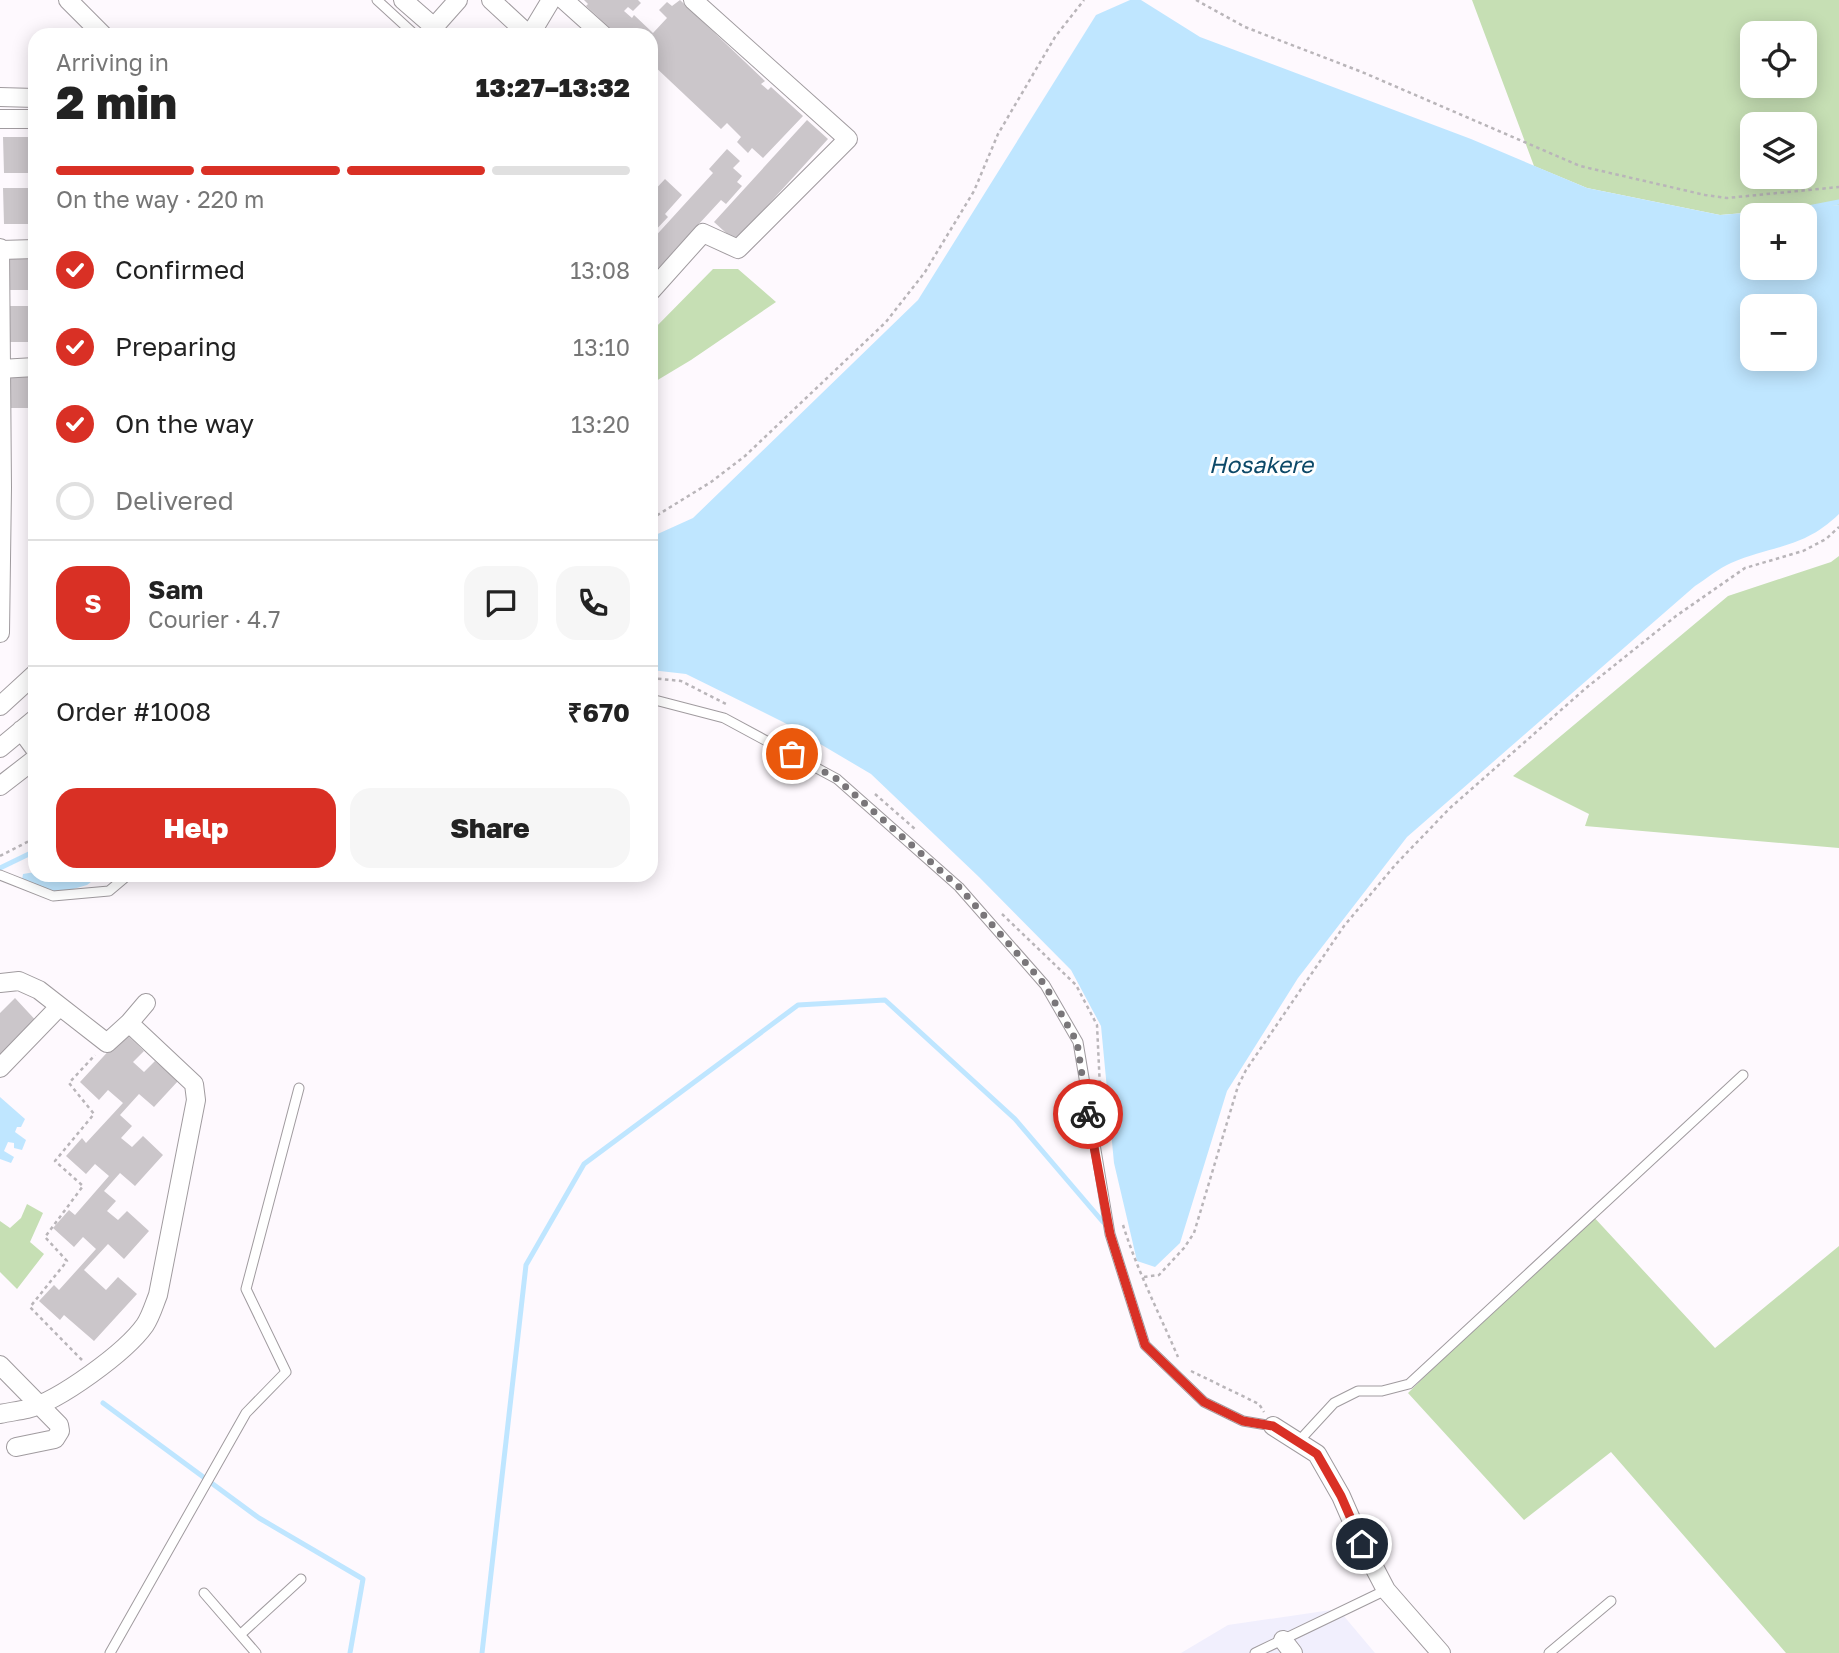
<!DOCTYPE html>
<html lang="en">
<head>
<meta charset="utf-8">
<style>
  :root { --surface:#fff; --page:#f6f6f6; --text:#222; --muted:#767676; --line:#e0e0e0; --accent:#d93025 }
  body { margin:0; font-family:"Golos Text",sans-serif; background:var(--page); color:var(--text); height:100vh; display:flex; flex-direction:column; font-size:26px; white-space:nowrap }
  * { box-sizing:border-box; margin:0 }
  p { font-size:23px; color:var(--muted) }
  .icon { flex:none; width:38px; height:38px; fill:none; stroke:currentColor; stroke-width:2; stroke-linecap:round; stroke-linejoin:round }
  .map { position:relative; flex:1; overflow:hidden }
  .details { position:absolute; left:28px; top:28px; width:630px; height:854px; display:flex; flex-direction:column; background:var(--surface); border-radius:21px; box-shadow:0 4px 18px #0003 }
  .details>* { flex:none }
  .buttons { position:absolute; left:1740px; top:21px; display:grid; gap:14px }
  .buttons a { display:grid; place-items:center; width:77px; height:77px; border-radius:14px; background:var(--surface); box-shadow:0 4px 18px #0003; font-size:35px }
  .pin { position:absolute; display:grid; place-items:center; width:60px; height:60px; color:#fff; margin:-30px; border:4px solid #fff; border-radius:50%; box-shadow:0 2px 7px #0007 }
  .courier { position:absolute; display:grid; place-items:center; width:70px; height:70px; margin:-35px; border:5px solid #d93025; border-radius:50%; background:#fff; color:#222; box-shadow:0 2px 9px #0007 }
  .summary em { font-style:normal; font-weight:800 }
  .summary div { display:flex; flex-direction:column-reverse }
  .summary { display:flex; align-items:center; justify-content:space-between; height:119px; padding:0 28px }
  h1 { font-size:46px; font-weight:800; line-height:52px }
  .bar { display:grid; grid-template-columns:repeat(4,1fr); gap:10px 7px; align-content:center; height:84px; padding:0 28px }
  .bar i { height:9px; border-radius:5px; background:var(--line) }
  .bar .on { background:var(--accent) }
  .bar p { grid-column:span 4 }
  .line { display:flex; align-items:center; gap:18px; padding:0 28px; border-top:2px solid var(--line) }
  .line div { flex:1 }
  .round { display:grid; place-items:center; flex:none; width:74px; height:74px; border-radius:21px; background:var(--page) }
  ol { padding:0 28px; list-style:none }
  li { display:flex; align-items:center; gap:21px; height:77px }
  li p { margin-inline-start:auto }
  li .icon { padding:7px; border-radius:50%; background:var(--accent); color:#fff; stroke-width:4 }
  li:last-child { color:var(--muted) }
  li i { width:38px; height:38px; border:4px solid var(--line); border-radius:50% }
  .primary-button { display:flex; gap:14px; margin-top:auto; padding:14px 28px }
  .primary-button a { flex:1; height:80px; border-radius:21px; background:var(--accent); color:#fff; font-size:28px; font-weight:800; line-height:80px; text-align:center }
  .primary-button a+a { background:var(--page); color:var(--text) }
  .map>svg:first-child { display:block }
  .education { fill:#f1effd }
  .green { fill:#c6dfb4; fill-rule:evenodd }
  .water { fill:#bfe6ff; fill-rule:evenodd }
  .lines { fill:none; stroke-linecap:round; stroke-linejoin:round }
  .stream { stroke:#bfe6ff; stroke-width:5 }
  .building { fill:#cbc6ca }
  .service-casing { stroke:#a09b9f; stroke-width:11 }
  .minor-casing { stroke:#a09b9f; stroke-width:20 }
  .path { stroke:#b9b5b9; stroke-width:2.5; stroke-dasharray:3.5 3.5; stroke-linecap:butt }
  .service { stroke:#fff; stroke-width:9 }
  .minor { stroke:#fff; stroke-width:18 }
  .done { stroke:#797679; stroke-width:7; stroke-dasharray:0 12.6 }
  .route { stroke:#d93025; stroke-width:9 }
  .labels { text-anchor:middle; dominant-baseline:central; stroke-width:6; stroke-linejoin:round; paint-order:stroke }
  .water-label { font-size:23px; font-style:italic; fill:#0d4968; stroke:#fff }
</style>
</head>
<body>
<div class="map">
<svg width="1839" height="1653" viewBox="0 0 1839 1653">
  <rect width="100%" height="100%" fill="#fef9fe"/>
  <!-- education -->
  <path class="education" d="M1338,1609L1375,1653H1181L1228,1625Z"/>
  <!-- green -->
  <path class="green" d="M1472,0H1839V205L1720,215L1587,188L1534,166ZM1752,33H1804V86H1752ZM1752,124H1804V177H1752Z
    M713,269H738L776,302L691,360L651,384V332Z
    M1839,556V848L1585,826L1589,814L1513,776L1728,596L1831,562Z
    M27,1204L43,1213L30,1242L44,1254L17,1289L0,1272V1221L10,1228L21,1218Z
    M1591,1214L1715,1348L1839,1246V1653H1786L1611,1452L1524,1520L1408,1393Z"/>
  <!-- water -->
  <path class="water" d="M1130,0H1141L1200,37L1471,139L1587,188L1720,215L1839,205V514C1803,549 1773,545 1731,563C1719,568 1706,579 1695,586L1407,837L1298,978L1227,1091L1180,1243L1155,1267L1137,1261L1114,1163L1101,1026L1071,970L979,877L871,774L783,722L686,674L651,670V537L693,518L918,300L1096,15ZM1752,215H1804V268H1752ZM1804,306V359H1752V306Z
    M35,872V875H100L87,885L56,894L22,880L23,874Z
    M0,1097L25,1119L21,1127H17L15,1132L26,1140L22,1150L14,1148V1143L8,1142L4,1151L14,1157L11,1163L0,1159Z"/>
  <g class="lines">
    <!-- stream -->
    <path class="stream" d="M1808,208L1839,202
      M0,868L35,851
      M103,1403L259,1518L363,1579L350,1653
      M482,1653L526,1265L584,1164L798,1005L885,1000L1015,1119L1103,1222"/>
  </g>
  <!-- building -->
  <path class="building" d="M584,0H638L641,3L633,11L628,7L624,11L632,18L634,15L653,33L667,18L659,10L667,2L672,6L680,0L765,81L761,84L768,90L771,87L803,116L763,158L752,148L748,153L737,142L741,137L727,123L721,129L651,63V35H621L613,28L611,29L586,6L588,4Z
    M807,120L828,139L735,241L714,222Z
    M3,137H35V173H4Z
    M727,149L740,161L733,168L742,176L737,182L742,186L726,204L721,200L651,276V241L713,173L709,169Z
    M665,179L682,195L665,214L668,217L651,235V194Z
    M3,188H35V224H4Z
    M5,254H35V290H5Z
    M5,306H35V342H5Z
    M8,372H35V408H9Z
    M15,998L40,1025L0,1063V1013Z
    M125,1033L144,1051L133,1062L144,1072L155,1061L178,1081L154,1107L139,1094L120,1115L132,1126L121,1138L132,1147L143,1136L163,1155L135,1186L120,1173L104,1191L116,1201L107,1211L118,1220L127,1211L149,1231L124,1259L108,1244L84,1270L106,1290L118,1277L137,1294L94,1341L64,1315L60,1320L39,1301L54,1285L59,1290L96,1249L83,1237L74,1247L53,1228L69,1210L75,1215L109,1176L95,1164L86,1174L66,1156L82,1138L86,1143L123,1103L108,1090L99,1100L80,1082Z"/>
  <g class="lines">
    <!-- service casing -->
    <g class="service-casing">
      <path id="service" d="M377,0L413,33L418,35
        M651,699L724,718L837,779L959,887L1045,985L1078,1042L1110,1234L1145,1345L1204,1402L1243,1421L1273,1426
        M0,875L53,896L109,891L128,875
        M1298,1442L1334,1403L1358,1391H1382L1409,1384L1743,1075
        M204,1593L256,1653
        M241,1634L301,1579
        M110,1653L246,1413L286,1372L246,1289L299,1088
        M1255,1653L1386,1590
        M1549,1653L1611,1601"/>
    </g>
    <!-- minor casing -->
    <g class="minor-casing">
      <path id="minor" d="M68,0L103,35
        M403,0L434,27L458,0
        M491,0L529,35
        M564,0L603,35
        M530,35L551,0
        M0,97L35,98
        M0,119H35
        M0,248L2,487L0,633
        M0,250L35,249
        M651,291L703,233L738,249L848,139L693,0
        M0,369L35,367
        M0,706L35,674
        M21,730L35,749
        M0,748L35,719
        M0,786L35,759
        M0,983L19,981L39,990L107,1043L129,1023L194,1084L196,1100L158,1295C154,1305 151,1316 145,1325C126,1352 59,1401 27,1409C18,1411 9,1412 0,1414
        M129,1023L146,1003
        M0,1068L59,1007
        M0,1365L59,1425L60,1431L55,1439L16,1447
        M1273,1426L1317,1454L1341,1496L1362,1544L1386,1590L1441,1653
        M1283,1640L1293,1653"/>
    </g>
    <!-- path -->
    <path class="path" d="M1196,0L1245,27L1362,72L1580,166L1705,195L1727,198L1839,187
      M651,519L711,482L745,456L886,322L925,272L974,191L998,134L1055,37L1084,0
      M651,678L681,681L726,704
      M875,794L915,829
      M0,856L35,838
      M1002,914L1076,985L1097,1025L1100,1088
      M1123,1225C1137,1270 1159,1313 1178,1357
      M1144,1277L1159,1275L1184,1248L1194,1233L1238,1086L1246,1070L1344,926L1396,864L1450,808L1586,688L1676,616L1745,568L1803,551L1826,539L1839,527
      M82,1360L30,1307L67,1261L45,1237L83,1186L55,1161L94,1114L69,1083L95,1055
      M1191,1371L1259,1404L1264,1412"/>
    <!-- service -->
    <use href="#service" class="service"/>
    <!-- minor -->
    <use href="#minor" class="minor"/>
  </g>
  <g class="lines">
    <!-- done -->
    <path class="done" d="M792,754L837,779L959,887L1045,985L1077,1042L1088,1114"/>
    <!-- route -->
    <path class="route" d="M1088,1114L1110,1234L1145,1345L1204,1402L1243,1421L1273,1426L1317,1454L1341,1496L1362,1544"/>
  </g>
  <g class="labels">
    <!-- water labels -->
    <g class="water-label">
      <text x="1261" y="464">Hosakere</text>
    </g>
  </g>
</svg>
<div class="buttons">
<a><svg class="icon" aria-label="locate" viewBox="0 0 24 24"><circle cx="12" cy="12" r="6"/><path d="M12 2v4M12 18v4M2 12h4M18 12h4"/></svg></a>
<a><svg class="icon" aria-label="layers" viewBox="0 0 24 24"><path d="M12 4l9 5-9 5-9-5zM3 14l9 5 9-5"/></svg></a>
<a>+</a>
<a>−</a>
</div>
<div class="pin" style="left:792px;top:754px;background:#ea580c"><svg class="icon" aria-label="bag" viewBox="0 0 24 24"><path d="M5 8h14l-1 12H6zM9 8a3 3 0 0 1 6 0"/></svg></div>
<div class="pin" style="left:1362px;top:1544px;background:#1f2937"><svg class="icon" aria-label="home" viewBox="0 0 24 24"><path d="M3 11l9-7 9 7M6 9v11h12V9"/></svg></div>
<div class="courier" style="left:1088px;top:1114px"><svg class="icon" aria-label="bike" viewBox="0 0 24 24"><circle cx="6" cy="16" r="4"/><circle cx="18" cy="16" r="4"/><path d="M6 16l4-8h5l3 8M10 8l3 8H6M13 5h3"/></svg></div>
<section class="details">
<div class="summary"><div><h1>2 min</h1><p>Arriving in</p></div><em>13:27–13:32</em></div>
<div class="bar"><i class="on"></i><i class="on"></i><i class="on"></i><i></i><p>On the way · 220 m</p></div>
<ol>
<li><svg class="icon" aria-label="check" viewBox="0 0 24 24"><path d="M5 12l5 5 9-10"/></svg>Confirmed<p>13:08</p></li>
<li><svg class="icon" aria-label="check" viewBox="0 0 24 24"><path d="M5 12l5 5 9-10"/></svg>Preparing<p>13:10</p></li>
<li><svg class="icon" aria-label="check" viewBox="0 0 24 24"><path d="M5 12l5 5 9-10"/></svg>On the way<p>13:20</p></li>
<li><i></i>Delivered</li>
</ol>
<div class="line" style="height:126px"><b class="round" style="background:var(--accent);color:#fff">S</b><div><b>Sam</b><p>Courier · 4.7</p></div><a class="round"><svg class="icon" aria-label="chat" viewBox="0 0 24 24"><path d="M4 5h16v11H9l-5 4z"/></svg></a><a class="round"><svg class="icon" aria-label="phone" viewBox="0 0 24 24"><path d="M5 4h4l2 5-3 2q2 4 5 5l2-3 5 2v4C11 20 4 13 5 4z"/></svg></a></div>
<div class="line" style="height:91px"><div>Order #1008</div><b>₹670</b></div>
<div class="primary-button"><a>Help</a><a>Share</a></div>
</section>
</div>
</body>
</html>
